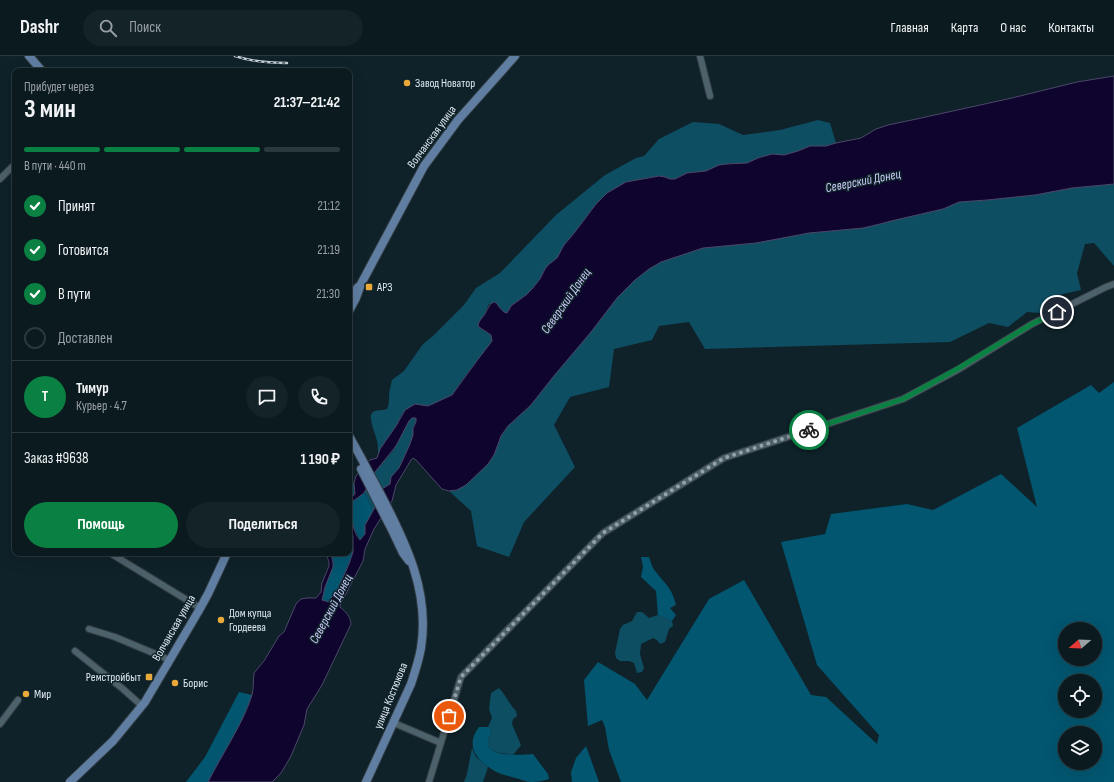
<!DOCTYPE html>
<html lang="ru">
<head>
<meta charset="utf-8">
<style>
  :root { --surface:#0b1a1f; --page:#142328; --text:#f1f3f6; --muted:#9aa1a4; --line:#2b383d; --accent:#0b8043 }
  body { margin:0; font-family:"Sofia Sans Condensed",sans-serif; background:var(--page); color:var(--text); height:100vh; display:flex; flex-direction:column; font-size:15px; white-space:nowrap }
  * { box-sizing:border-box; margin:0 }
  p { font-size:13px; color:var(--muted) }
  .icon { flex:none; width:22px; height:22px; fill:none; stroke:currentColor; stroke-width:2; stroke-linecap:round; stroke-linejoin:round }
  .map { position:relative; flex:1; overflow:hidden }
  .panel { position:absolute; left:12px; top:12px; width:340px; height:488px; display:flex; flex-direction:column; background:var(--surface); border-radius:8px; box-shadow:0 4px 16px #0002,0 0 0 1px var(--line) }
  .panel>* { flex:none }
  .needle { width:26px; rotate:251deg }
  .controls { position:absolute; left:1058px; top:566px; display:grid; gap:8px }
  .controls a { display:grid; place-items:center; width:44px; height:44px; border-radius:50%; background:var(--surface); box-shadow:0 4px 16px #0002,0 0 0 1px var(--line); font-size:20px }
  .pin { position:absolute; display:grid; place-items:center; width:34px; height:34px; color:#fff; margin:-17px; border:2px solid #fff; border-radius:50%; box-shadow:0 1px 4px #0007 }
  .courier { position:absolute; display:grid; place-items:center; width:40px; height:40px; margin:-20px; border:3px solid #0b8043; border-radius:50%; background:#fff; color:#222; box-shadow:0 1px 5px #0007 }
  .overview em { font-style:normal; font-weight:700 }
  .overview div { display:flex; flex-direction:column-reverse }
  .overview { display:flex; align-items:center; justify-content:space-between; height:68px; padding:0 12px }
  h1 { font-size:26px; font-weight:700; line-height:30px }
  .bar { display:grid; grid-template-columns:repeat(4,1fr); gap:6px 4px; align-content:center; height:48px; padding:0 12px }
  .bar i { height:5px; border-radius:3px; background:var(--line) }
  .bar .on { background:var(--accent) }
  .bar p { grid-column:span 4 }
  .line { display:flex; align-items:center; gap:10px; padding:0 12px; border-top:1px solid var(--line) }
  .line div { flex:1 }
  .round { display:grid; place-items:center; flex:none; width:42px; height:42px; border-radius:21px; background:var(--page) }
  ol { padding:0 12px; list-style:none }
  li { display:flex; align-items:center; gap:12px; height:44px }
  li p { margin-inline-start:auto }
  li .icon { padding:4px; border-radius:50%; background:var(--accent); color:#fff; stroke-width:4 }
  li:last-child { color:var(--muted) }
  li i { width:22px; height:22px; border:2px solid var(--line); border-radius:50% }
  .action { display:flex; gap:8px; margin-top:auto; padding:8px 12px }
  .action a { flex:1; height:46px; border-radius:24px; background:var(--accent); color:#fff; font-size:16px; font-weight:700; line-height:46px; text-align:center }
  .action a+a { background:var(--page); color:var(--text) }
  header { display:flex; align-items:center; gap:24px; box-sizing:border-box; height:56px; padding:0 20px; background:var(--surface); border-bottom:1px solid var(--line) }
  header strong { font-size:19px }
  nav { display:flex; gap:22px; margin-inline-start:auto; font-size:14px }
  .search { width:280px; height:36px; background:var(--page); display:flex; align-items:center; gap:10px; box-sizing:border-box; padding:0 14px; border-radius:22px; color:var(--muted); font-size:15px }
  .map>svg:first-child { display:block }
  .green { fill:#0e4e63 }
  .forest { fill:#035670; fill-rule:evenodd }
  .water { fill:#0e042e; stroke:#4c4868 }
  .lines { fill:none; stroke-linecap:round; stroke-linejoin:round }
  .minor-casing { stroke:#313c42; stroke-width:8 }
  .major-casing { stroke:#313c42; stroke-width:10 }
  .minor { stroke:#4d616a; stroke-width:6 }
  .major { stroke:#607ea2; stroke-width:8 }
  .rail-casing { stroke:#c5d1d7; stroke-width:2.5 }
  .rail { stroke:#0f2229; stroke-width:1; stroke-dasharray:3; stroke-linecap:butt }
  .done { stroke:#95a3a9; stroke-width:4; stroke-dasharray:0 7.2 }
  .route { stroke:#0b8043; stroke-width:5 }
  .poi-dot { fill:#eaaa39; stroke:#0f2229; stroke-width:1.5 }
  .labels { text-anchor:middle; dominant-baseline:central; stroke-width:3; stroke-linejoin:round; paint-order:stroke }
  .poi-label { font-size:12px; fill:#dde8ee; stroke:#0f2229; text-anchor:start }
  .street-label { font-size:12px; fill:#dde8ee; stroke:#0f2229 }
  .water-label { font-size:13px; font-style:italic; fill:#cbc9f9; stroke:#0f2229 }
</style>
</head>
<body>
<header>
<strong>Dashr</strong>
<div class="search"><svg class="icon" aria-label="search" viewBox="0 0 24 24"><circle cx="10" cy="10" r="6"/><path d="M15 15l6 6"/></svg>Поиск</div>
<nav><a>Главная</a><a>Карта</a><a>О нас</a><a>Контакты</a></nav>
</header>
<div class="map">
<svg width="1114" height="726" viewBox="0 0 1114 726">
  <rect width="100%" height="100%" fill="#0f2229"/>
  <!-- green -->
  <path class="green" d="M818,64L830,67L836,87L826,90H810L798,95L784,99L772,98L758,102L747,107H730L706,115L687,117L675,123H670L665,121L659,120L636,124L626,126L621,129L607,137L596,148L575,176L562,192L560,199L557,202L548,209L545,213L540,223L532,233L526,239L511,250L507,257H504L496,247L489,248L483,261L478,267V271L491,279L492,285L462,324L452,339L428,350L402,358L396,370L378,398C378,394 378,389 377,385C376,379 368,362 372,357C375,353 383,355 387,353C389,349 389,345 389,340C389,335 391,329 392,324L404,315L423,288L433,280L464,249L476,232L500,217L556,159L605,119L636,102L644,100L659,83L693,66L719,68L743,79L780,74Z
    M1114,128V210L1094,187L1085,188L1077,217L1081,234L1050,241L1040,257L1027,256L1008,271L989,267L950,286L705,293L689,266L659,270L652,284L614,293L609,331L570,341L554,369L575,411L524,466L509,501L477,490L471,455L449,435L457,434L466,429L488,408L494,399L501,380L508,370L531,349L553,321L591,276L617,242L635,224L649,213L661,206L703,192L756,187L809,177L863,172L891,165L943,153L959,146L987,144L1035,139L1072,132Z
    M415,361L416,364L413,372V379L410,388L399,412L390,424V428L382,433L373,455L368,443L364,437L375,416L393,395L409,365L412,362Z
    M349,418L350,423L354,427L355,436L353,440L349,441Z
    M637,556H642L649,562L658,559L672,565L673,570L669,573L665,586L660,588L657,584L653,582L641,588L640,598L644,612L642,616L637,617L634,607L629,605H620L616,602L615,597L620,573L623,569L632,565Z
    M499,632C506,639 509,648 516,655L517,660L513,663L512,668L521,689L513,699C505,697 487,698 488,687C488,683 491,678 492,674L488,671L492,662L489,653L491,637Z
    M472,692L476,701L488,711L483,726H464L467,718Z"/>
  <!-- forest -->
  <path class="forest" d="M1114,326V726H621L609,694L605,671L602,664L588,670L584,624L598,606L635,628L647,644L709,543L744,524L811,639L826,641L877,688L879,679L817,609L781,486L825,478L831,458L907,448L933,454L1001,418L1037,451L1017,372L1091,329L1099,337ZM1065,573H1095V603H1065ZM1065,625H1095V655H1065ZM1065,677H1095V707H1065Z
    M364,437L368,443L373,455L365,469V478L360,484L353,471L351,461L349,456V447L356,443Z
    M349,469C352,479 355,489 352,500L336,537L331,542L329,546L322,544L325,531L333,507L331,497H349Z
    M641,501H649C651,506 652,512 656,516C666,529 672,532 676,549L670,552L676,559L672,565L658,559L656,535L641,521L643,511Z
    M239,636L252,639L242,664L208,726H186L205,701Z
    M479,671H488L492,674C491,678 487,684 488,689C490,701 524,699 533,698L548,718L549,723C543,725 538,726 531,726C527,726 523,724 519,723C513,721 507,720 501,718C482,710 462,692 479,671Z
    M586,690L599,726H572L571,716L576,702Z"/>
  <!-- water -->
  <path class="water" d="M1114,20V128L1072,132L1035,139L987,144L959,146L943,153L891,165L880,168L863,172L809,177L756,187L703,192L661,206L649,213L635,224L617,242L591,276L553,321L531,349L508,370L501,380L494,399L488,408L466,429L457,434L449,435L442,433L416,404L413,402L411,404L396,429L392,445L374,473L365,493L363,505L340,549V551C346,556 350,560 351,568L322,629L307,653L304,669L291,700L281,717L272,726H208C222,698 243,668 252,639C254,632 253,625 254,617L264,605L279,580L284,576L296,548L301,543L307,542H316L321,536L322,527L329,510V506L326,497H331L333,507V511L325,531L322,544L329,546L331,542L336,537L349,508L353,496V480L349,469V456C354,466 352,475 360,484L365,478V469L374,453L382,433L390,428L391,421L399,412L410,388L413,379V372L416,366V362H412L409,365L396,390L375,416L364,437L356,443L349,447V441L353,440L355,438L354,427L356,420L370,404L377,402L380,393L396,370L405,354L415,348L428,350L452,339L476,306L492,285L491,279L479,271L478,269C479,265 482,262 485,258C497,233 496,255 507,257L511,250L526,239L532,233L540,223L545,213L548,209L557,202L564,189L575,176L596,148L607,137L626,126L659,120L665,121L670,123H675L687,117L706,115L719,109L726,108L747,107L758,102L772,98L784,99L798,95L810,90H826L836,87L861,82L876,73L888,69L912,64L1012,42L1077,26Z"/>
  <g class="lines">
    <!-- minor casing -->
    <g class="minor-casing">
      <path id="minor" d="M700,0L710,40
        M0,123L15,108
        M110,497L200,552
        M89,573L115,581L170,604
        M75,595L123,633L142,650
        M394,667L441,687
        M0,668L18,644
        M429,726L461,621L603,477L724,402L903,343L959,313L1032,268L1106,231L1114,228"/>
    </g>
    <!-- major casing -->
    <g class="major-casing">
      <path id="major" d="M29,0L42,15
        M349,242L358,231
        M349,255L356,242L361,228L424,110L458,64L515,0
        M349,380C360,399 370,419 381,439C406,487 430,536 421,592C419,604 415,616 411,628L366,726
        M361,413L393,476L403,497L409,505
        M70,726L113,685L145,646L198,556L208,538L227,497"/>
    </g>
    <!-- minor -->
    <use href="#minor" class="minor"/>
    <!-- major -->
    <use href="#major" class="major"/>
    <!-- rail casing -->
    <g class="rail-casing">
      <path id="rail" d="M235,0C253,6 268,7 287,7"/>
    </g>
    <!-- rail -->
    <use href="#rail" class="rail"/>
  </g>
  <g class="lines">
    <!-- done -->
    <path class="done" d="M449,660L461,621L603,477L724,402L809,374"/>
    <!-- route -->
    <path class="route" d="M809,374L903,343L959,312L1032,268L1057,256"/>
  </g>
  <!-- markers -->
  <g class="poi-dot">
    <circle cx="407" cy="27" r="4"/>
    <rect x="365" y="227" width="8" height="8" rx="2"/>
    <circle cx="221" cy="564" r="4"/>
    <rect x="145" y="617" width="8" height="8" rx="2"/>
    <circle cx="175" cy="627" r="4"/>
    <circle cx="26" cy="638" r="4"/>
  </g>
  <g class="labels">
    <!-- poi labels -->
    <g class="poi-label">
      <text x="415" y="27">Завод Новатор</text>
      <text x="377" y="231">АРЗ</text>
      <text x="229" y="557">Дом купца<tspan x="229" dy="14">Гордеева</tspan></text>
      <text x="141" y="621" text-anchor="end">Ремстройбыт</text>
      <text x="183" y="627">Борис</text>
      <text x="34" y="638">Мир</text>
    </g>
    <!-- street labels -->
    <g class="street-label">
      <text transform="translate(432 81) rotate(-54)">Волчанская улица</text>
      <text transform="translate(174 572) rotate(-60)">Волчанская улица</text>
      <text transform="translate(391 640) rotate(-68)">улица Костюкова</text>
    </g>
    <!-- water labels -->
    <g class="water-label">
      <text transform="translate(863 125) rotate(-11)">Северский Донец</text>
      <text transform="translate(566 245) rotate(-55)">Северский Донец</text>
      <text transform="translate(331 553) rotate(-62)">Северский Донец</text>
    </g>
  </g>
</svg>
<div class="controls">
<a><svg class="needle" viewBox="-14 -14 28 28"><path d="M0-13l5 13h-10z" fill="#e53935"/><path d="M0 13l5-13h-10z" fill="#9aa1a4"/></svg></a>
<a><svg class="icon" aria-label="locate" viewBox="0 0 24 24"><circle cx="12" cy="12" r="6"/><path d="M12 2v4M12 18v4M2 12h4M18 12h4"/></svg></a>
<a><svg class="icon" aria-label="layers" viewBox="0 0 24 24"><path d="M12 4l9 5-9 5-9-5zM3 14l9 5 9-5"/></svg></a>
</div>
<div class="pin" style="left:449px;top:660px;background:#ea580c"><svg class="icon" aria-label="bag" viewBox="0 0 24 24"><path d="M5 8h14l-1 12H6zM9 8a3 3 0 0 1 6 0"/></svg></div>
<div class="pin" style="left:1057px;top:256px;background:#1f2937"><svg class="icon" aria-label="home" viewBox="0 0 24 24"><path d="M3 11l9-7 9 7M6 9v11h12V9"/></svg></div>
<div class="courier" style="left:809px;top:374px"><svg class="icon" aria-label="bike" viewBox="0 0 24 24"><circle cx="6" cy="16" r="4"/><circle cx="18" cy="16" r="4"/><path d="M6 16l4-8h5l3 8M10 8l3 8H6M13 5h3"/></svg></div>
<section class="panel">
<div class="overview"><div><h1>3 мин</h1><p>Прибудет через</p></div><em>21:37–21:42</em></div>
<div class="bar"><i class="on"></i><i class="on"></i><i class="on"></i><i></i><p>В пути · 440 m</p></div>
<ol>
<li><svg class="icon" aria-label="check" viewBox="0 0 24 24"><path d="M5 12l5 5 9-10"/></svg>Принят<p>21:12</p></li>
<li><svg class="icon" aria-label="check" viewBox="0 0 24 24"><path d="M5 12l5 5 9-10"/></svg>Готовится<p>21:19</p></li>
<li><svg class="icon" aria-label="check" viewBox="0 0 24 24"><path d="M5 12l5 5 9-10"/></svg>В пути<p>21:30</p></li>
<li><i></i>Доставлен</li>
</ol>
<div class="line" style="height:72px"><b class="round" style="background:var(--accent);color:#fff">Т</b><div><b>Тимур</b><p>Курьер · 4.7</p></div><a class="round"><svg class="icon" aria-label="chat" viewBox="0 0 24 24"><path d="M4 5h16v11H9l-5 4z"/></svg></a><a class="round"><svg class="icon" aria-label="phone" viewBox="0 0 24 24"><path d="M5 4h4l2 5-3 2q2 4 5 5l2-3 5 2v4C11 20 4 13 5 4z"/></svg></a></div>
<div class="line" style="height:52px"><div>Заказ #9638</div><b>1 190 ₽</b></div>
<div class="action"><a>Помощь</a><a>Поделиться</a></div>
</section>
</div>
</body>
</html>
